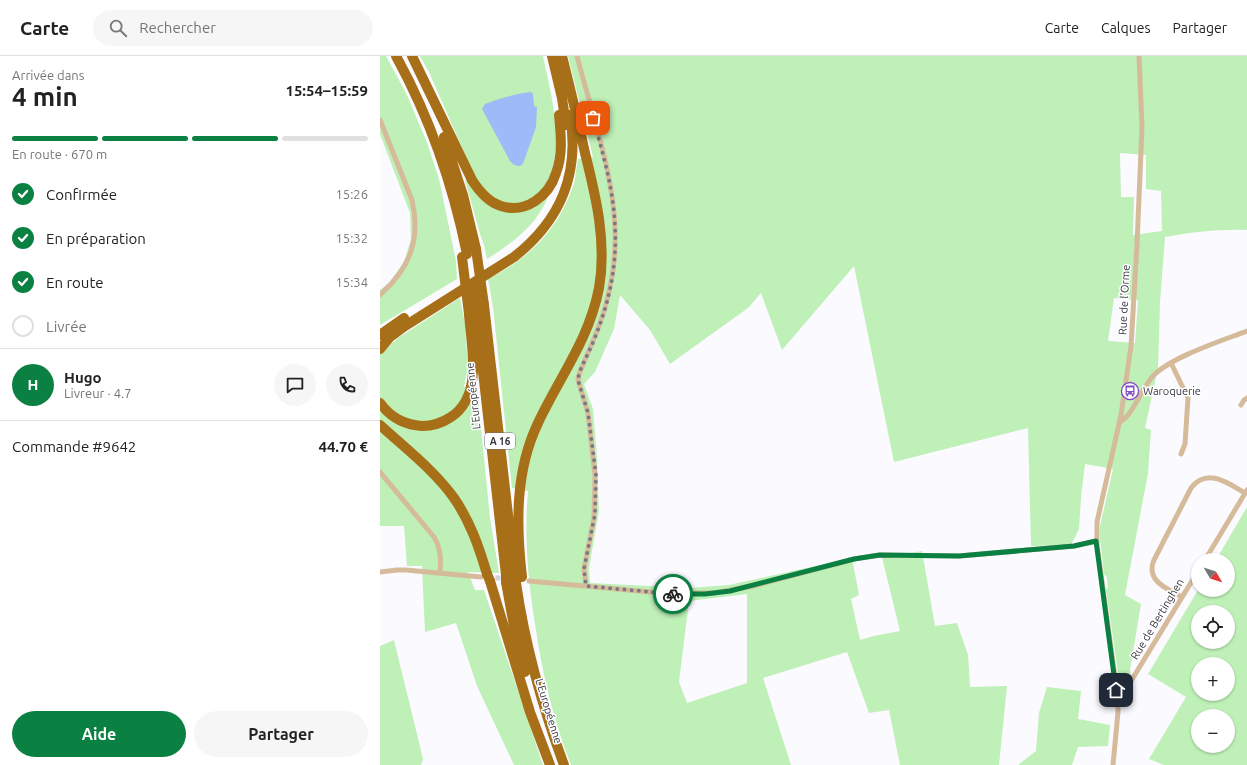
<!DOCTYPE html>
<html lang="fr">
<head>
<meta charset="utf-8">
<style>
  :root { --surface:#fff; --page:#f6f6f6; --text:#222; --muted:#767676; --line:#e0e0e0; --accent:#0b8043 }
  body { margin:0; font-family:Ubuntu,sans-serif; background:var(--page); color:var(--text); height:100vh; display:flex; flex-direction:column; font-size:15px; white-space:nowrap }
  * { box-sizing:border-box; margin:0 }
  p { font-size:13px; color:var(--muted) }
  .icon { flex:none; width:22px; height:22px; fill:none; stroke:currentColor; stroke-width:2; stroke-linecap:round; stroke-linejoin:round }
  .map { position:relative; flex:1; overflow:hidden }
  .sheet { display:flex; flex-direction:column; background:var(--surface); width:380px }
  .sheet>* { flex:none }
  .needle { width:26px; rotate:129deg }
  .buttons { position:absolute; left:811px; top:497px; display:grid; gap:8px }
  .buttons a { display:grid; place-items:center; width:44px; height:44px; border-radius:50%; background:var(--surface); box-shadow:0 1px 3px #0004; font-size:20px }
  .pin { position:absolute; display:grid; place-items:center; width:34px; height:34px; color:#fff; margin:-17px; border-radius:8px; box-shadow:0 2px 6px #0006 }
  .courier { position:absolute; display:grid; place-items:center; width:40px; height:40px; margin:-20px; border:3px solid #0b8043; border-radius:50%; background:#fff; color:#222; box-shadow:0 1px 5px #0007 }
  .overview em { font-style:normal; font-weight:700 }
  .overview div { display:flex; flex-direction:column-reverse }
  .overview { display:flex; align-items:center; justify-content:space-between; height:68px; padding:0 12px }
  h1 { font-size:26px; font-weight:700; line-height:30px }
  .bar { display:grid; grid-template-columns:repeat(4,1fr); gap:6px 4px; align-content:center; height:48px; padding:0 12px }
  .bar i { height:5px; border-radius:3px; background:var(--line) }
  .bar .current { background:var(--accent) }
  .bar p { grid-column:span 4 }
  .line { display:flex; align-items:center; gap:10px; padding:0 12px; border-top:1px solid var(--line) }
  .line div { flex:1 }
  .round { display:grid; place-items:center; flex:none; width:42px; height:42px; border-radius:21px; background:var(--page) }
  ol { padding:0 12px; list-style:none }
  li { display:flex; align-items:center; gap:12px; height:44px }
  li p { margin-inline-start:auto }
  li .icon { padding:4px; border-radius:50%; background:var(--accent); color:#fff; stroke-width:4 }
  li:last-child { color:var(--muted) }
  li i { width:22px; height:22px; border:2px solid var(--line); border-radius:50% }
  .action { display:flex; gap:8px; margin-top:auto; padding:8px 12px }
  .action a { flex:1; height:46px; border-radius:24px; background:var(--accent); color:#fff; font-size:16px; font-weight:700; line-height:46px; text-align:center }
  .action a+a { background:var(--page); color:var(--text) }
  header { display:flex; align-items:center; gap:24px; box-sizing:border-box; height:56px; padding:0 20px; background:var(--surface); border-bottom:1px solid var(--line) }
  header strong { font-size:19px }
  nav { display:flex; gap:22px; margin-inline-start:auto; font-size:14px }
  .search { width:280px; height:36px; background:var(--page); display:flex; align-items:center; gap:10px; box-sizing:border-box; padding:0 14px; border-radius:22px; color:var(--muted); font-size:15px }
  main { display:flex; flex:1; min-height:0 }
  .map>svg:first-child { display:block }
  .green { fill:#bef0b7; fill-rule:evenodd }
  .water { fill:#9cbbf8 }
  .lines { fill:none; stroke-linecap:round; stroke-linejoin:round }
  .minor-tunnel { stroke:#d4d2d8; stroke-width:5; stroke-dasharray:5 2.5; stroke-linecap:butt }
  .minor { stroke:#d6bb9b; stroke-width:5 }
  .motorway { stroke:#a76f18; stroke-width:10 }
  .motorway-bridge { stroke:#a76f18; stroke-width:10 }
  .done { stroke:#7c7982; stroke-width:4; stroke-dasharray:0 7.2 }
  .route { stroke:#0b8043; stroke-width:5 }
  .labels { text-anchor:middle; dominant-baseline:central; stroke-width:3; stroke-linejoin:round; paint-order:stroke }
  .shield { fill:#fff; stroke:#737178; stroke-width:1 }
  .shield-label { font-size:10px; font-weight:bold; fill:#37343e }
  .street-label { font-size:11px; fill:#37343e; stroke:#fff }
  .poi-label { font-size:11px; fill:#37343e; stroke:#fff; text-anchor:start }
</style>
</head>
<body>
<header>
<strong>Carte</strong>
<div class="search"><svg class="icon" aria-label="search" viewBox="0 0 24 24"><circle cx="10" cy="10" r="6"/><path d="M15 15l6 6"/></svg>Rechercher</div>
<nav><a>Carte</a><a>Calques</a><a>Partager</a></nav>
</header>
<main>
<section class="sheet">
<div class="overview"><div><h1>4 min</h1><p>Arrivée dans</p></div><em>15:54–15:59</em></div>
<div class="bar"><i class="current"></i><i class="current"></i><i class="current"></i><i></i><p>En route · 670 m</p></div>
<ol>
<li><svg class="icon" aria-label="check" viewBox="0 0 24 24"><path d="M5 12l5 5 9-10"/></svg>Confirmée<p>15:26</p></li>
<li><svg class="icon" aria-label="check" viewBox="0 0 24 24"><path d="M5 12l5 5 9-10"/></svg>En préparation<p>15:32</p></li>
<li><svg class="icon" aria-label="check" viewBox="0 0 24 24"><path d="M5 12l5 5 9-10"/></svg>En route<p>15:34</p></li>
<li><i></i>Livrée</li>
</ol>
<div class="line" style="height:72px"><b class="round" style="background:var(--accent);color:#fff">H</b><div><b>Hugo</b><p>Livreur · 4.7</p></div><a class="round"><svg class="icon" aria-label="chat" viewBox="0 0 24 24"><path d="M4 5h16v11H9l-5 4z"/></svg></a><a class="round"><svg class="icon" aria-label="phone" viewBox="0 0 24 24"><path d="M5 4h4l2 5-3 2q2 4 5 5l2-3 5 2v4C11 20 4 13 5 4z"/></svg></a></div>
<div class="line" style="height:52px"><div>Commande #9642</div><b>44.70 €</b></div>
<div class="action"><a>Aide</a><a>Partager</a></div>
</section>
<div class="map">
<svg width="867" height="709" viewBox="0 0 867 709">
  <rect width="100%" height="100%" fill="#fbfaff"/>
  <!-- green -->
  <path class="green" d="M0,0H6L26,37L46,84L59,123L76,205L77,223L0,269V234L9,227L24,206L31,183L30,157L0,78Z
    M40,0H163C171,39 188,97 163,132L167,143C155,171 132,187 107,203L104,189L100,178L85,124L94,119L49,16Z
    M188,0H867V174C839,173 812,176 785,181L780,246L778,312L765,372L771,374L768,417L745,539L761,548L750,614L751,621L745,630H740L726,533L728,532L727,521L724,518L720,484V470L733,413L705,408L701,441L699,473L691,489L651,490L648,372L514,406L474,210L402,294L381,237L368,252L290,308L270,274L240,239L234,273L215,316L204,328L213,353L217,401L219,455L209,512L210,527L309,532L349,529L472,502L479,539L471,543L480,584L494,580L520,575L501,497H531L542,495L555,570L577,567L588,599L590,631L627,630L619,709H520L509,654L489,657L467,596L383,622L411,709H191C173,663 162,616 155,568C148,524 144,480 148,435L132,432L113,251L108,223C148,203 177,175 192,133C196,124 196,112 198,103L213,101ZM740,97L766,99V133L781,135L782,175L753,179L754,141H741ZM734,242L758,244L755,287L728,285ZM367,538V627L307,647L299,626L309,545Z
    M80,242L85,268L88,310L84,331L97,332L110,462L119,517L88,516L95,534H104L163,709H134L97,630L76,567L45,576L42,510H27L24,470H0V295L7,292L18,282Z
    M867,451V709H784L769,703L806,641L768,618L818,534H848V504H836ZM818,556H848V586H818ZM818,608H848V638H818ZM818,660H848V690H818Z
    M14,584L43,703L41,709H0V590Z
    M667,631L701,635L698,663L730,669L728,690L698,691L692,709H638L656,695L659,657Z"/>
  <!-- water -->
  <path class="water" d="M151,36L153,38L154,50L157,51L156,71L144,105L142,109C137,112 133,108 130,105L102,53L105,48C120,42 135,38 151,36Z"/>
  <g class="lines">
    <!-- minor-tunnel -->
    <path class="minor-tunnel" d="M108,521L128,523"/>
    <!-- minor -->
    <path class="minor" d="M197,0C211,55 233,115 235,172C236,196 233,221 227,244C221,271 209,293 199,318L198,324L208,357L215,419L214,462L204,513L206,530
      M0,64L32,144C41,184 30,212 0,239
      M791,307L808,342L805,388L801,398
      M861,349L864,344L867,342
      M739,366C751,363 763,330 773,320C791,301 841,285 867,275
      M0,416L54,481C61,493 61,504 60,517
      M825,504L867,434
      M0,516L17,514H26L101,521
      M149,525L281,537H334L373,530L474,503L499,499L579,500L694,490L716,485
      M802,541C788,533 765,525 774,504L811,432C827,411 848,427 865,437
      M737,639L743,636L748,630L818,515
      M733,709L738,656V643L717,489V466L741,359L751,290L757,189L762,71L759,0"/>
    <!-- motorway -->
    <path class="motorway" d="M16,0C50,62 73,129 87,198
      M32,0L92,124C99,135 108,146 121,150C146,158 169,140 176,117C183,99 181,79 179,59
      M172,0L182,42L186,69
      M64,81L83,139L96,193
      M104,249L135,520
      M96,254L126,519
      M0,279L24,262
      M0,293L10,281L25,270L134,201C181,164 200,118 190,59
      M0,347C10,361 24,369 42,370C52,370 62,367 71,361C104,339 91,290 89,258
      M0,369C25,392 54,414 74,442C90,465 99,491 107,518
      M142,521C136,469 135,415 158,367C180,320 209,284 219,232C227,186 216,141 205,97C198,65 190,32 182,0
      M110,525L150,656L170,709
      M126,526L134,570L145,616
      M136,527C145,589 162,650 184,709"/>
    <!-- motorway-bridge -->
    <path class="motorway-bridge" d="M96,193L104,249
      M82,201L89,258
      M93,234L96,254
      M107,518L110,525
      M126,519V526
      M135,520L136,527"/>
  </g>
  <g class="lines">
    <!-- done -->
    <path class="done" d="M213,62C223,98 234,135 235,172C237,207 230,243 217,276C212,291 204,304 199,318L198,324L208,357L216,419L215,458L204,513L206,530L293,538"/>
    <!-- route -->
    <path class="route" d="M293,538H325L350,535L474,503L500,499L579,500L694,490L716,485L736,634"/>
  </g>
  <!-- icons -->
  <defs>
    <g id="bus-ring" transform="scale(0.9)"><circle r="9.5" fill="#fff" stroke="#824dc5" stroke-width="1.5"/><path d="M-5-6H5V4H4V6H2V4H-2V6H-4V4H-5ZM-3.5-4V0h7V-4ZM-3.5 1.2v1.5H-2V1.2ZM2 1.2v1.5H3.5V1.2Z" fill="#824dc5"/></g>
  </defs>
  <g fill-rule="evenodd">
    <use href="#bus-ring" x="750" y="335"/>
  </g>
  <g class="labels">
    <!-- shield labels -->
    <rect class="shield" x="105" y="377" width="30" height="16" rx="3"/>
    <g class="shield-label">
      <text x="120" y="385">A 16</text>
    </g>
    <!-- street labels -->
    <g class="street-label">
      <text transform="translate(744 244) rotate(-87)">Rue de l'Orme</text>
      <text transform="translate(93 340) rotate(-96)">L'Européenne</text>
      <text transform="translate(777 563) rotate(-59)">Rue de Bertinghen</text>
      <text transform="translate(169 655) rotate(73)">L'Européenne</text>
    </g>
    <!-- poi labels -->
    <g class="poi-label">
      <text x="763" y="335">Waroquerie</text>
    </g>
  </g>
</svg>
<div class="buttons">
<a><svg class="needle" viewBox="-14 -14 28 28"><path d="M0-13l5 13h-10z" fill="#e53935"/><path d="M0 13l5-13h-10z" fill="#767676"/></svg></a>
<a><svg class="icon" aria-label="locate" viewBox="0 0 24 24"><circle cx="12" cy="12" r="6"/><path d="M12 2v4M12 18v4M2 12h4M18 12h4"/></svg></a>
<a>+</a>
<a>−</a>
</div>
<div class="pin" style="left:213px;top:62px;background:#ea580c"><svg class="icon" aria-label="bag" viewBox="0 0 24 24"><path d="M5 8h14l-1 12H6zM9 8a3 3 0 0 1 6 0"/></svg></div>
<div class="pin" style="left:736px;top:634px;background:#1f2937"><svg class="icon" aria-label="home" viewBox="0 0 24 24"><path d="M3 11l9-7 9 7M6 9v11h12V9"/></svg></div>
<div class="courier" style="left:293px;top:538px"><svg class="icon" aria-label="bike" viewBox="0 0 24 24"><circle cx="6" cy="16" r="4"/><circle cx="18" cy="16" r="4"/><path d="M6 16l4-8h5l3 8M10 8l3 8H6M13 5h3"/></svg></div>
</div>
</main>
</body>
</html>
